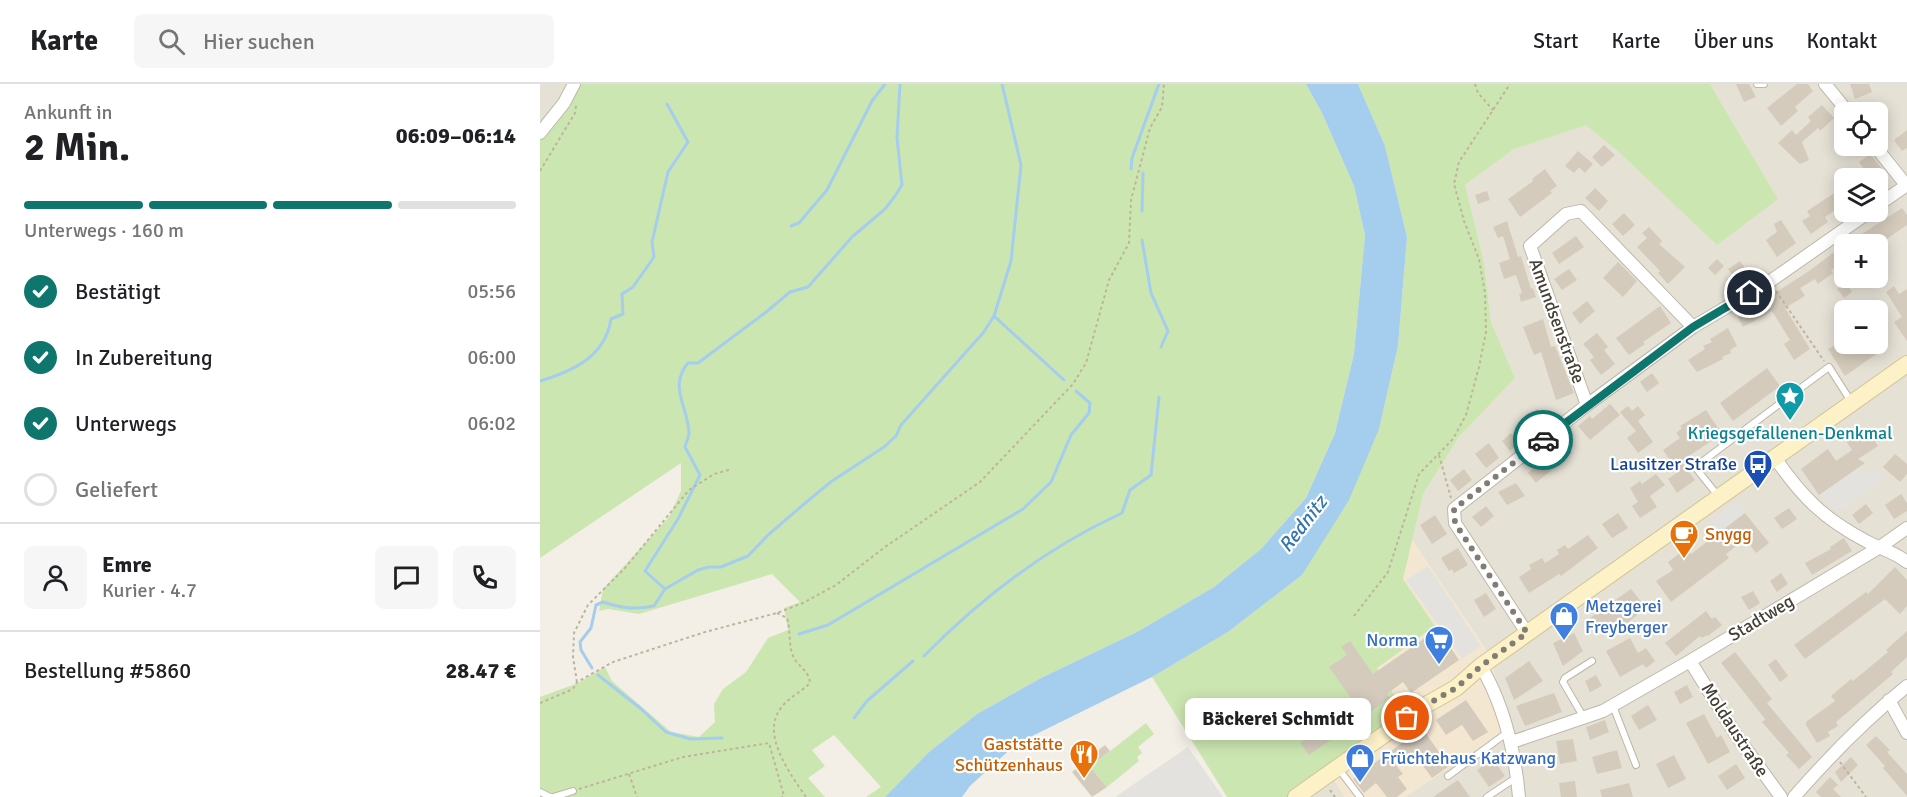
<!DOCTYPE html>
<html lang="de">
<head>
<meta charset="utf-8">
<style>
  :root { --surface:#fff; --page:#f6f6f6; --text:#202124; --muted:#757577; --line:#e0e0e0; --accent:#0f766e }
  body { margin:0; font-family:Signika,sans-serif; background:var(--page); color:var(--text); height:100vh; display:flex; flex-direction:column; font-size:22px; white-space:nowrap }
  * { box-sizing:border-box; margin:0 }
  p { font-size:20px; color:var(--muted) }
  .icon { flex:none; width:33px; height:33px; fill:none; stroke:currentColor; stroke-width:2; stroke-linecap:round; stroke-linejoin:round }
  .map { position:relative; flex:1; overflow:hidden }
  .details { display:flex; flex-direction:column; background:var(--surface); width:540px }
  .details>* { flex:none }
  .fabs { position:absolute; left:1294px; top:18px; display:grid; gap:12px }
  .fabs a { display:grid; place-items:center; width:54px; height:54px; border-radius:9px; background:var(--surface); box-shadow:0 3px 15px #0003; font-size:30px }
  .pin { position:absolute; display:grid; place-items:center; width:51px; height:51px; color:#fff; margin:-26px; border:3px solid #fff; border-radius:50%; box-shadow:0 2px 6px #0007 }
  .courier { position:absolute; display:grid; place-items:center; width:60px; height:60px; margin:-30px; border:4px solid #0f766e; border-radius:50%; background:#fff; color:#222; box-shadow:0 2px 8px #0007 }
  .bubble { position:absolute; height:42px; border-radius:9px; background:var(--surface); box-shadow:0 3px 15px #0003; font-size:20px; font-weight:700; line-height:42px; text-align:center }
  .headline em { font-style:normal; font-weight:700 }
  .headline div { display:flex; flex-direction:column-reverse }
  .headline { display:flex; align-items:center; justify-content:space-between; height:102px; padding:0 24px }
  h1 { font-size:39px; font-weight:700; line-height:45px }
  .bar { display:grid; grid-template-columns:repeat(4,1fr); gap:9px 6px; align-content:center; height:72px; padding:0 24px }
  .bar i { height:8px; border-radius:4px; background:var(--line) }
  .bar .on { background:var(--accent) }
  .bar p { grid-column:span 4 }
  .line { display:flex; align-items:center; gap:15px; padding:0 24px; border-top:2px solid var(--line) }
  .line div { flex:1 }
  .round { display:grid; place-items:center; flex:none; width:63px; height:63px; border-radius:9px; background:var(--page) }
  ol { padding:0 24px; list-style:none }
  li { display:flex; align-items:center; gap:18px; height:66px }
  li p { margin-inline-start:auto }
  li .icon { padding:6px; border-radius:50%; background:var(--accent); color:#fff; stroke-width:4 }
  li:last-child { color:var(--muted) }
  li i { width:33px; height:33px; border:3px solid var(--line); border-radius:50% }
  header { display:flex; align-items:center; gap:36px; box-sizing:border-box; height:84px; padding:0 30px; background:var(--surface); border-bottom:2px solid var(--line) }
  header strong { font-size:28px }
  nav { display:flex; gap:33px; margin-inline-start:auto; font-size:21px }
  .search { width:420px; height:54px; background:var(--page); display:flex; align-items:center; gap:15px; box-sizing:border-box; padding:0 21px; border-radius:9px; color:var(--muted); font-size:22px }
  main { display:flex; flex:1; min-height:0 }
  .map>svg:first-child { display:block }
  .residential { fill:#e6e1d5; fill-rule:evenodd }
  .commercial { fill:#f4e7d2 }
  .green { fill:#cce6b1 }
  .parking { fill:#e4e2de }
  .water { fill:#a5cded }
  .lines { fill:none; stroke-linecap:round; stroke-linejoin:round }
  .stream { stroke:#a5cded; stroke-width:3 }
  .building { fill:#d4cbbc }
  .lane-casing { stroke:#beb7aa; stroke-width:8 }
  .street-casing { stroke:#beb7aa; stroke-width:14 }
  .secondary-casing { stroke:#d1c498; stroke-width:18 }
  .path { stroke:#bfb49b; stroke-width:2; stroke-dasharray:3 3; stroke-linecap:butt }
  .lane { stroke:#fff; stroke-width:6 }
  .street { stroke:#fff; stroke-width:12 }
  .secondary { stroke:#fcf1c7; stroke-width:16 }
  .done { stroke:#827d74; stroke-width:6; stroke-dasharray:0 10.8 }
  .route { stroke:#0f766e; stroke-width:8 }
  .labels { text-anchor:middle; dominant-baseline:central; stroke-width:4.5; stroke-linejoin:round; paint-order:stroke }
  .street-label { font-size:18px; fill:#454036; stroke:#fff }
  .culture-label { font-size:18px; fill:#0d838f; stroke:#fff }
  .transit-label { font-size:18px; fill:#164399; stroke:#fff; text-anchor:end }
  .food-label { font-size:18px; fill:#c56008; stroke:#fff; text-anchor:start }
  .shop-label { font-size:18px; fill:#366cbe; stroke:#fff; text-anchor:start }
  .water-label { font-size:20px; font-style:italic; fill:#3376ad; stroke:#fff }
</style>
</head>
<body>
<header>
<strong>Karte</strong>
<div class="search"><svg class="icon" aria-label="search" viewBox="0 0 24 24"><circle cx="10" cy="10" r="6"/><path d="M15 15l6 6"/></svg>Hier suchen</div>
<nav><a>Start</a><a>Karte</a><a>Über uns</a><a>Kontakt</a></nav>
</header>
<main>
<section class="details">
<div class="headline"><div><h1>2 Min.</h1><p>Ankunft in</p></div><em>06:09–06:14</em></div>
<div class="bar"><i class="on"></i><i class="on"></i><i class="on"></i><i></i><p>Unterwegs · 160 m</p></div>
<ol>
<li><svg class="icon" aria-label="check" viewBox="0 0 24 24"><path d="M5 12l5 5 9-10"/></svg>Bestätigt<p>05:56</p></li>
<li><svg class="icon" aria-label="check" viewBox="0 0 24 24"><path d="M5 12l5 5 9-10"/></svg>In Zubereitung<p>06:00</p></li>
<li><svg class="icon" aria-label="check" viewBox="0 0 24 24"><path d="M5 12l5 5 9-10"/></svg>Unterwegs<p>06:02</p></li>
<li><i></i>Geliefert</li>
</ol>
<div class="line" style="height:108px"><a class="round"><svg class="icon" aria-label="person" viewBox="0 0 24 24"><circle cx="12" cy="8" r="4"/><path d="M4 21q1-7 8-7t8 7"/></svg></a><div><b>Emre</b><p>Kurier · 4.7</p></div><a class="round"><svg class="icon" aria-label="chat" viewBox="0 0 24 24"><path d="M4 5h16v11H9l-5 4z"/></svg></a><a class="round"><svg class="icon" aria-label="phone" viewBox="0 0 24 24"><path d="M5 4h4l2 5-3 2q2 4 5 5l2-3 5 2v4C11 20 4 13 5 4z"/></svg></a></div>
<div class="line" style="height:78px"><div>Bestellung #5860</div><b>28.47 €</b></div>
</section>
<div class="map">
<svg width="1367" height="713" viewBox="0 0 1367 713">
  <rect width="100%" height="100%" fill="#f3efe7"/>
  <!-- residential -->
  <path class="residential" d="M0,0H28L20,14L0,39Z
    M1170,0H1367V713H865L967,645L951,573L872,456L883,410L919,353L975,294L951,238L944,178L925,101L974,65L1046,40L1079,68L1238,115ZM1305,28H1338V62H1305ZM1305,94H1338V128H1305ZM1305,160H1338V194H1305ZM1305,226H1338V260H1305Z
    M789,689L805,713H755Z"/>
  <!-- commercial -->
  <path class="commercial" d="M872,456L951,573L968,645L865,713H805L789,689L836,584L895,542L863,495Z"/>
  <!-- green -->
  <path class="green" d="M36,0H766L782,29L814,102L825,151L814,270L795,349L766,414L721,465L674,503L597,548L501,594L437,630L389,668L345,713H326L341,703L294,651L272,666L285,682L268,694L285,713H0V613L38,599L65,583L72,597L131,648L159,653L175,638L174,620L183,605L206,588L228,554L248,546L244,524L260,518L232,490L99,530L68,525L59,527L63,505L129,433L141,407V379L0,474V55Z
    M818,0H1170L1238,115L1177,161L1079,68L1046,41L974,65L925,101L944,178L951,238L975,294L919,353L883,410L863,495L895,542L837,584L868,633L755,713H687L612,593L688,548L762,491L839,345L858,262L867,153L845,62Z
    M606,639L614,650L598,663L602,669L597,673L599,677L567,703L550,683Z"/>
  <!-- parking -->
  <path class="parking" d="M1312,381L1331,391L1334,387L1347,394L1298,429L1279,411L1308,391Z
    M1197,417L1205,429L1179,449L1170,438Z
    M888,482L941,562L922,575L866,496Z
    M648,663L683,713H575Z"/>
  <!-- water -->
  <path class="water" d="M766,0H818L845,62L867,153L858,262L839,345L809,416L762,491L688,548L612,593L476,660L430,702L422,713H345L389,668L437,630L501,594L597,548L674,503L721,465L766,414L795,349L814,270L825,151L814,102L782,29Z"/>
  <g class="lines">
    <!-- stream -->
    <path class="stream" d="M591,85L592,74L619,0
      M602,127L603,89
      M251,142L259,139L287,106L332,17L345,0
      M602,156L611,209L628,247L621,263
      M454,232L524,296
      M0,297C33,287 65,273 71,235L83,230L82,210L93,203L114,173L112,158L128,88L148,58L127,20
      M125,505L158,486L169,483H181L208,472L228,451L264,420L292,397L344,363L356,352L361,341L443,249L454,232L471,177L481,81L462,0
      M259,550L288,541L483,425L511,398L531,351L549,329L550,319L536,307
      M384,572C441,514 508,463 582,429L590,406L611,391L619,313
      M52,584L41,566L40,558L51,544L56,521L63,518C81,524 95,526 114,522L125,505L105,487L138,435L160,391L145,363C146,358 149,353 149,349C148,322 128,303 148,279H158L225,229L250,208L268,203L312,153L345,125L355,112L362,101L357,54L360,0
      M58,591L100,624L126,648L150,655L182,654
      M314,634L327,617L373,577"/>
  </g>
  <!-- building -->
  <path class="building" d="M1196,0H1209L1216,13L1204,18Z
    M1257,0H1268L1273,7L1255,23L1258,27L1241,42L1227,24Z
    M1310,0H1329L1332,8L1315,15Z
    M1282,21L1294,34L1280,47L1278,44L1262,58L1269,76L1260,80L1238,59L1252,46L1256,51L1271,37L1268,33Z
    M1367,46V64L1362,67L1354,56Z
    M1064,61L1075,71L1062,83L1052,73Z
    M1038,67L1053,80L1045,89L1039,83L1034,89L1025,82Z
    M1330,70L1344,87L1342,89L1346,94H1309L1324,85L1319,78Z
    M1005,85L1017,102L1010,107L1012,109L980,133L968,115L992,98L993,97L992,95Z
    M1305,102V120L1285,133L1288,138L1271,150L1262,137L1270,132L1267,127Z
    M1055,104L1068,117L1059,127L1045,114Z
    M947,107L950,116L938,120L935,111Z
    M1362,124L1367,131V141L1348,154L1344,157L1347,160H1306Z
    M1084,129L1095,141L1083,152L1072,140Z
    M1241,136L1256,159L1237,173L1226,156L1237,148L1234,140Z
    M967,137L978,173L981,172L991,205L993,204L996,213L981,218L979,210L982,209L976,191L964,195L959,179L970,175L963,152L958,154L953,143Z
    M1109,143L1122,157L1119,160L1145,183L1128,200L1118,189L1120,187L1097,163L1107,154L1102,149Z
    M1036,152L1044,163L1019,180L1012,169Z
    M1305,160V177L1291,186L1293,189L1278,200L1275,195L1260,204L1265,212L1245,224L1270,265L1254,276L1244,260L1250,256L1232,227L1203,243L1198,233L1269,187Z
    M1177,175L1184,182L1175,191L1168,184Z
    M1200,177L1211,192L1199,200L1188,185Z
    M1078,178L1097,197L1083,213L1063,194Z
    M1029,185L1037,196L1022,206L1014,195Z
    M1306,199L1312,208L1304,214L1297,205Z
    M1354,202L1359,210L1367,205V257L1354,238L1362,233L1346,208Z
    M1047,217L1055,227L1040,240L1032,229Z
    M1120,222L1131,239L1103,258L1105,260L1089,271L1076,254Z
    M1003,235L1011,263L1015,262L1034,309L1016,316L1001,268L994,271L983,243Z
    M1188,244L1197,262L1190,266L1191,269L1182,273L1183,275L1157,288L1148,276L1165,265L1163,262L1172,258L1170,255Z
    M1057,249L1068,263L1064,266L1075,280L1061,291L1050,276L1054,273L1043,260Z
    M1301,257L1310,271L1327,260L1338,259L1342,266L1305,292L1288,265Z
    M1227,284L1240,302L1193,337L1180,319Z
    M1112,289L1119,299L1107,308L1100,298Z
    M1070,320L1080,331L1050,356L1038,342L1050,332L1052,335Z
    M1088,322L1092,327L1098,322L1105,331L1098,337L1113,358L1098,369L1087,354L1096,347L1080,328Z
    M997,325L1005,336L992,347L983,337Z
    M1166,326L1182,350L1141,377L1155,396L1137,409L1128,395L1138,388L1123,366L1140,354L1136,349L1142,344L1140,342Z
    M1320,343L1327,354L1331,351L1338,362L1318,375L1325,379L1279,411L1261,385L1288,365L1296,377L1312,366L1304,354Z
    M971,349L979,359L970,367L962,357Z
    M949,359L959,374L946,384L935,370Z
    M1024,359L1032,369L996,399L988,389Z
    M1355,370L1367,380V390L1360,398L1343,383Z
    M924,385L932,396L918,407L910,396Z
    M1116,390L1125,401L1110,412L1117,423L1100,434L1092,422L1098,418L1090,404L1100,397L1102,400Z
    M976,399L985,412L967,421L958,408Z
    M1361,410L1367,419V427L1354,435L1345,421Z
    M1326,420L1333,429L1319,440L1312,431Z
    M946,422L954,432L941,443L932,433Z
    M1249,424L1257,435L1242,445L1234,434Z
    M1078,429L1088,444L1072,454L1062,440Z
    M1205,429L1229,459L1216,469L1205,455L1186,470L1189,474L1131,518L1116,497L1133,486L1128,478L1147,464L1151,470Z
    M895,431L907,450L892,460L880,441Z
    M1048,451L1058,464L1021,492L1019,490L989,509L979,493L991,485L989,481L1002,474L1005,479L1019,470L1017,466L1025,461L1028,465Z
    M1304,454L1312,467L1272,491L1265,479L1291,465L1290,463Z
    M918,464L928,481L914,489L912,485L909,487L901,474Z
    M1355,483L1367,496V522L1360,530L1345,515L1265,575L1254,561L1326,508L1328,510Z
    M1241,489L1248,500L1237,508L1230,497Z
    M1091,505L1106,524L1081,544L1078,541L1063,552L1050,534Z
    M1213,507L1220,519L1209,526L1201,513Z
    M946,509L956,525L944,533L934,516Z
    M1166,527L1172,535L1175,533L1182,541L1168,552L1167,551L1162,554L1160,552L1136,572L1125,559Z
    M898,545L919,576L871,609L863,598L847,610L850,614L769,671L760,659L815,620L789,583L807,571L801,563L810,557L833,590Z
    M1367,547V573L1351,588L1353,590L1296,638L1298,642L1288,648L1290,652L1277,659L1266,641V638L1295,617L1291,612L1311,595L1313,597L1348,568L1346,566Z
    M1034,549L1043,567L1023,582L1013,559Z
    M1090,554L1098,569L1106,564L1115,577L1106,584L1103,580L1080,593L1066,567Z
    M1195,568L1232,615L1227,619L1272,673L1259,685L1246,671L1249,669L1222,638L1225,635L1181,579Z
    M1236,575L1248,592L1240,598L1228,581Z
    M989,577L1003,597L974,616L965,594Z
    M1056,591L1062,602L1050,608L1045,597Z
    M1147,601L1153,613L1140,620L1134,608Z
    M1014,609L1022,628L985,642L976,622Z
    M926,616L948,648L933,657L922,641L906,651L896,636Z
    M1108,621L1117,636L1099,646L1091,632Z
    M1164,630L1177,654L1181,651L1190,668L1168,680L1146,639Z
    M1065,636L1069,648L1050,656L1046,643Z
    M882,644L909,682L892,694L873,668L856,681L863,690L858,693L867,705L857,713H847L836,699L824,709L813,695Z
    M1336,652L1350,666L1347,668L1367,690V712L1343,684L1345,682L1326,661Z
    M1033,655L1037,677L1020,680L1016,657Z
    M565,661L570,667L550,683L567,703L552,713L532,688L545,677L543,674L553,665L556,668Z
    M1077,666L1082,684L1057,690L1052,673Z
    M1134,671L1146,695L1128,704L1116,680Z
    M1311,673L1318,681L1301,698L1295,688Z
    M953,675L965,692L949,703L937,686Z
    M1196,680L1205,694L1187,706L1178,692Z
    M1290,693L1298,701L1293,705L1301,713H1281L1276,708Z
    M918,696L930,713H893Z
    M1035,697L1037,713H1021L1019,699Z
    M1089,699L1093,713H1062L1060,706Z"/>
  <g class="lines">
    <!-- lane casing -->
    <g class="lane-casing">
      <path id="lane" d="M1217,0H1224
        M1179,413L1155,383L1289,283L1312,319
        M1073,622L1096,681
        M1044,634L1023,598L1025,594L1052,577
        M798,684L820,713
        M908,692L968,648
        M0,708L10,713
        M13,713L33,707
        M947,713L977,693"/>
    </g>
    <!-- street casing -->
    <g class="street-casing">
      <path id="street" d="M1285,0L1308,28
        M0,49L24,19L34,0
        M1335,62L1366,101
        M1338,121L1367,101
        M1047,321L990,162L1026,130L1041,127L1153,243
        M1235,374C1262,413 1284,435 1326,457C1340,465 1353,467 1367,478
        M987,549L915,439L914,425L1047,321L1153,243L1229,198L1329,128
        M1150,577L1196,651L1241,713
        M941,582C964,622 975,667 979,713
        M1349,616L1367,649
        M972,658L1063,627L1150,577L1340,463L1367,444
        M1254,713C1289,673 1325,636 1367,602"/>
    </g>
    <!-- secondary casing -->
    <g class="secondary-casing">
      <path id="secondary" d="M756,713L886,621L916,604L941,582L1367,280"/>
    </g>
    <!-- path -->
    <path class="path" d="M935,0L938,9L953,26
      M0,87L35,29L36,21
      M1236,207L1284,277
      M899,371L911,414
      M237,529L247,534C251,546 248,560 253,572C257,582 269,586 270,599C261,608 248,614 241,624C220,650 251,691 266,713
      M814,532L848,488L879,390L913,355L926,331L939,283L946,248L945,209L939,175L924,137L914,100L919,78L970,0
      M37,598L33,573L34,549L48,521L85,484L149,406L174,390L189,386
      M0,619L33,605L37,598L73,578L165,548L237,529L263,519L296,501L345,463L440,398L533,300L546,279L569,196L589,159L591,116L610,44L622,23L624,0
      M1300,678L1326,713
      M89,690L97,713
      M39,705L143,673L229,659L244,712L242,713
      M790,706L795,713"/>
    <!-- lane -->
    <use href="#lane" class="lane"/>
    <!-- street -->
    <use href="#street" class="street"/>
    <!-- secondary -->
    <use href="#secondary" class="secondary"/>
  </g>
  <g class="lines">
    <!-- done -->
    <path class="done" d="M867,634L886,621L916,604L941,582L987,549L915,439L914,425L1003,356"/>
    <!-- route -->
    <path class="route" d="M1003,356L1153,243L1210,209"/>
  </g>
  <!-- icons -->
  <defs>
    <g id="sight-pin" transform="scale(1.5)"><path d="M0 17L-7.5 6A9.5 9.5 0 1 1 7.5 6Z" fill="#0f9aa8" stroke="#fff"/><path d="M0-6L1.8-2.2L6-1.7L2.9 1.2L3.7 5.4L0 3.3L-3.7 5.4L-2.9 1.2L-6-1.7L-1.8-2.2Z" fill="#fff"/></g>
    <g id="bus-pin" transform="scale(1.5)"><path d="M0 17L-7.5 6A9.5 9.5 0 1 1 7.5 6Z" fill="#1a4fb4" stroke="#fff"/><path d="M-5-6H5V4H4V6H2V4H-2V6H-4V4H-5ZM-3.5-4V0h7V-4ZM-3.5 1.2v1.5H-2V1.2ZM2 1.2v1.5H3.5V1.2Z" fill="#fff"/></g>
    <g id="cafe-pin" transform="scale(1.5)"><path d="M0 17L-7.5 6A9.5 9.5 0 1 1 7.5 6Z" fill="#e8710a" stroke="#fff"/><path d="M-5.5-4.5H6V0H3Q3 3.5 0 3.5H-2.5Q-5.5 3.5-5.5 0ZM3-3.2v2h1.7v-2ZM-6 4.5H4V6H-6Z" fill="#fff"/></g>
    <g id="shop-pin" transform="scale(1.5)"><path d="M0 17L-7.5 6A9.5 9.5 0 1 1 7.5 6Z" fill="#3f7fe0" stroke="#fff"/><path d="M-5-2.5h2.3a2.7 3.5 0 0 1 5.4 0H5L5.5 6h-11ZM-1.5-2.5h3a1.5 2.3 0 0 0-3 0Z" fill="#fff"/></g>
    <g id="supermarket-pin" transform="scale(1.5)"><path d="M0 17L-7.5 6A9.5 9.5 0 1 1 7.5 6Z" fill="#3f7fe0" stroke="#fff"/><path d="M-6-5.5h2.5l.6 2H6L4.5 2H-2.5L-4.4-4H-6ZM-1.5 3.2a1.3 1.3 0 1 0 .1 0ZM3 3.2a1.3 1.3 0 1 0 .1 0Z" fill="#fff"/></g>
    <g id="restaurant-pin" transform="scale(1.5)"><path d="M0 17L-7.5 6A9.5 9.5 0 1 1 7.5 6Z" fill="#e8710a" stroke="#fff"/><path d="M-5-6h1v4h1v-4h1v4h1v-4h1v5L-1.5 .5V6h-2V.5L-5-1ZM5-6V6H3V1.5H1.5Q1.5-4 5-6Z" fill="#fff"/></g>
  </defs>
  <g fill-rule="evenodd">
    <use href="#sight-pin" x="1250" y="312"/>
    <use href="#bus-pin" x="1218" y="380"/>
    <use href="#cafe-pin" x="1144" y="450"/>
    <use href="#shop-pin" x="1024" y="532"/>
    <use href="#supermarket-pin" x="899" y="556"/>
    <use href="#restaurant-pin" x="544" y="670"/>
    <use href="#shop-pin" x="820" y="674"/>
  </g>
  <g class="labels">
    <!-- street labels -->
    <g class="street-label">
      <text transform="translate(1017 237) rotate(70)">Amundsenstraße</text>
      <text transform="translate(1221 534) rotate(-31)">Stadtweg</text>
      <text transform="translate(1195 646) rotate(57)">Moldaustraße</text>
    </g>
    <!-- culture labels -->
    <g class="culture-label">
      <text x="1250" y="349">Kriegsgefallenen-Denkmal</text>
    </g>
    <!-- transit labels -->
    <g class="transit-label">
      <text x="1197" y="380">Lausitzer Straße</text>
    </g>
    <!-- food labels -->
    <g class="food-label">
      <text x="1165" y="450">Snygg</text>
      <text x="523" y="660" text-anchor="end">Gaststätte<tspan x="523" dy="21">Schützenhaus</tspan></text>
    </g>
    <!-- shop labels -->
    <g class="shop-label">
      <text x="1045" y="522">Metzgerei<tspan x="1045" dy="21">Freyberger</tspan></text>
      <text x="878" y="556" text-anchor="end">Norma</text>
      <text x="841" y="674">Früchtehaus Katzwang</text>
    </g>
    <!-- water labels -->
    <g class="water-label">
      <text transform="translate(763 440) rotate(-52)">Rednitz</text>
    </g>
  </g>
</svg>
<div class="fabs">
<a><svg class="icon" aria-label="locate" viewBox="0 0 24 24"><circle cx="12" cy="12" r="6"/><path d="M12 2v4M12 18v4M2 12h4M18 12h4"/></svg></a>
<a><svg class="icon" aria-label="layers" viewBox="0 0 24 24"><path d="M12 4l9 5-9 5-9-5zM3 14l9 5 9-5"/></svg></a>
<a>+</a>
<a>−</a>
</div>
<div class="pin" style="left:867px;top:634px;background:#ea580c"><svg class="icon" aria-label="bag" viewBox="0 0 24 24"><path d="M5 8h14l-1 12H6zM9 8a3 3 0 0 1 6 0"/></svg></div>
<div class="pin" style="left:1210px;top:209px;background:#1f2937"><svg class="icon" aria-label="home" viewBox="0 0 24 24"><path d="M3 11l9-7 9 7M6 9v11h12V9"/></svg></div>
<div class="courier" style="left:1003px;top:356px"><svg class="icon" aria-label="car" viewBox="0 0 24 24"><path d="M5 17H2v-5l4-1 3-4h7l3 4 3 1v5h-3M9 17h6M6 11h13"/><circle cx="7" cy="17" r="2"/><circle cx="17" cy="17" r="2"/></svg></div>
<div class="bubble" style="left:645px;top:614px;width:186px">Bäckerei Schmidt</div>
</div>
</main>
</body>
</html>
